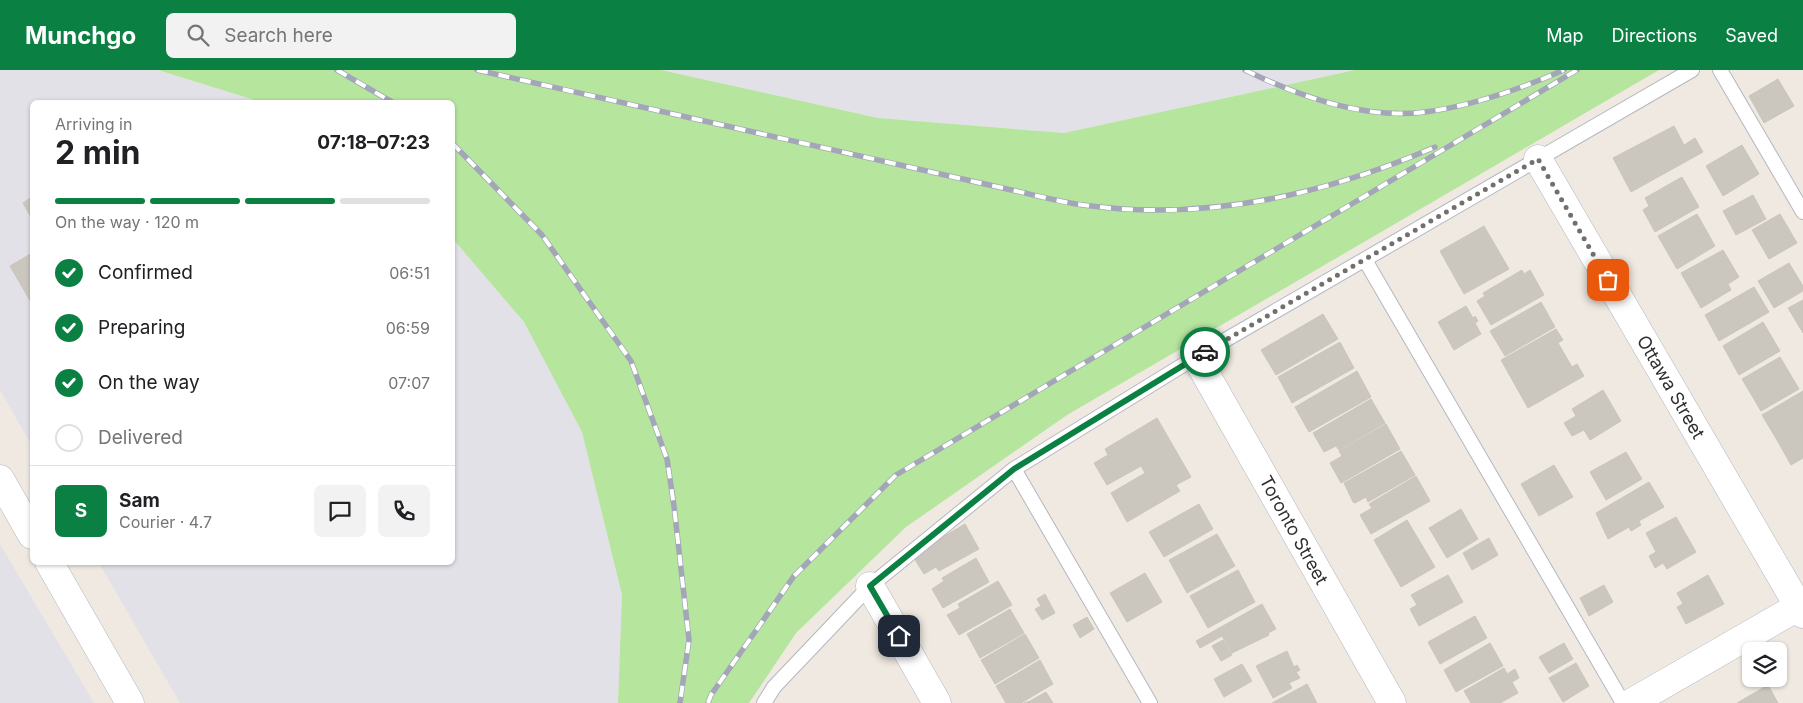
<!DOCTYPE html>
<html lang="en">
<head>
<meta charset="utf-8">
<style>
  :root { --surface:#fff; --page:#f2f2f2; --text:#202124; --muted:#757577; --line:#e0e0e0; --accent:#0b8043 }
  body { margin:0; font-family:Inter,sans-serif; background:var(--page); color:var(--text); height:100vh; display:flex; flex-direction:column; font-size:19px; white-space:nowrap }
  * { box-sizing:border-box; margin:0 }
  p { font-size:16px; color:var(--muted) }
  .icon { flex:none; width:28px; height:28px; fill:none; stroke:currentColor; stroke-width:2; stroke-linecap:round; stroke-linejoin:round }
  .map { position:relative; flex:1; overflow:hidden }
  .side { position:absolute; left:30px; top:30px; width:425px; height:465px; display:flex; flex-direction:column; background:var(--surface); border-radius:8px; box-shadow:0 1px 4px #0004 }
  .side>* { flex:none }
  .fabs { position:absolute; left:1742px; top:572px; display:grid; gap:10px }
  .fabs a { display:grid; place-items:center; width:45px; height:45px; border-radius:8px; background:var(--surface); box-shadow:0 1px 4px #0004; font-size:25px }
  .pin { position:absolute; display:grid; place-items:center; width:42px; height:42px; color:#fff; margin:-21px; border-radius:10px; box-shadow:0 2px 8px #0006 }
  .courier { position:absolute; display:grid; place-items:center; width:50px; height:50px; margin:-25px; border:4px solid #0b8043; border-radius:50%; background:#fff; color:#222; box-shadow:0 1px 6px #0007 }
  .head em { font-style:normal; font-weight:700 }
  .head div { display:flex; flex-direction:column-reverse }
  .head { display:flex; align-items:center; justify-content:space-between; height:85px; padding:0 25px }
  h1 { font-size:32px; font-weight:700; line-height:38px }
  .bar { display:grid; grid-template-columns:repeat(4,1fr); gap:8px 5px; align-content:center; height:60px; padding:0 25px }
  .bar i { height:6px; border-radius:4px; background:var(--line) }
  .bar .active { background:var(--accent) }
  .bar p { grid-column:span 4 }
  .line { display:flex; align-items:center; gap:12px; padding:0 25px; border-top:1px solid var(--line) }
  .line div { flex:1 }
  .round { display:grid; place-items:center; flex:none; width:52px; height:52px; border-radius:8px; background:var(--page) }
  ol { padding:0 25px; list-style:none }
  li { display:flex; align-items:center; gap:15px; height:55px }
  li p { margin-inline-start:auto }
  li .icon { padding:5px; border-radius:50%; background:var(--accent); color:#fff; stroke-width:4 }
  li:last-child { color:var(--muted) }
  li i { width:28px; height:28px; border:2px solid var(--line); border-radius:50% }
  header { display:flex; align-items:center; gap:30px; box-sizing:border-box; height:70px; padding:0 25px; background:var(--accent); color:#fff }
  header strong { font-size:24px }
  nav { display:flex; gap:28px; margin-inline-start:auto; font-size:18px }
  .search { width:350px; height:45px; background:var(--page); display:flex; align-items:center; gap:12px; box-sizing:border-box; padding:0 18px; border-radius:8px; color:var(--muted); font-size:19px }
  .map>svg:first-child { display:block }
  .industrial { fill:#e3e1e8 }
  .green { fill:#b6e59e }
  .building { fill:#cbc7bf; stroke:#cbc5ba }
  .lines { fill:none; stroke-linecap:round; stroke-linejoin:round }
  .lane-casing { stroke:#b4b7c1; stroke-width:16 }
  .street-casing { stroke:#b4b7c1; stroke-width:29 }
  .secondary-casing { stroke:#b4b7c1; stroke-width:29 }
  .lane { stroke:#fff; stroke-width:14 }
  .street { stroke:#fff; stroke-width:28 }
  .secondary { stroke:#fff; stroke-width:28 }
  .rail-casing { stroke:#a3a6b8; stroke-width:5.5 }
  .rail { stroke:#fff; stroke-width:4; stroke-dasharray:11; stroke-linecap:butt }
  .done { stroke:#726f6d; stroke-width:5; stroke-dasharray:0 9 }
  .route { stroke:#0b8043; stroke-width:6 }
  .labels { text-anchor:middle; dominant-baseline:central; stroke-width:5; stroke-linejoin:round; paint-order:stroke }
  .street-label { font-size:18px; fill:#2e2e2e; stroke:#fff }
</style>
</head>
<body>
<header>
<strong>Munchgo</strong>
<div class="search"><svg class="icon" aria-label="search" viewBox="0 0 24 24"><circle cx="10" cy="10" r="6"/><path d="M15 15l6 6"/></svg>Search here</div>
<nav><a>Map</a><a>Directions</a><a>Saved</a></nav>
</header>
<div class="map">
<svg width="1803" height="633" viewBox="0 0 1803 633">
  <rect width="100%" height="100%" fill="#efe9e1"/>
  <!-- industrial -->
  <path class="industrial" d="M0,0H158L261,32H32V376L0,320Z
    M661,0H1355L1064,63L878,48Z
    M453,169L524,252L582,362L622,525L618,633H180L99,493L452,492Z
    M0,474L94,633H0Z"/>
  <!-- green -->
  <path class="green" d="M158,0H661L878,48L1064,63L1355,0H1659L1067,345L906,457L796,563L749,633H618L622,525L582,362L524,252L453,169L452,32H261Z"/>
  <!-- building -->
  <path class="building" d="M1778,9L1794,36L1764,53L1749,26Z
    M1674,56L1684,75L1695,68L1703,82L1631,122L1613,88Z
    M1742,75L1759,104L1723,126L1706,96Z
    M1682,107L1699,137L1655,162L1643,140L1649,136L1645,128Z
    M1753,125L1766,149L1736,165L1723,141Z
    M32,127V149L23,133Z
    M1697,144L1715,176L1677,199L1658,166Z
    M1780,144L1797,173L1769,189L1752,160Z
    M1484,156L1509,199L1464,224L1440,181Z
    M1723,180L1739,207L1728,214L1731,220L1701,238L1681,203Z
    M32,183V234L10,196Z
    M1789,193L1803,216V221L1774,238L1758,211Z
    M1522,200L1524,204L1530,200L1544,225L1491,255L1477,231L1485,226L1483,223Z
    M1754,217L1769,242L1719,271L1705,245Z
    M1803,230V263L1788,238Z
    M1541,232L1555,257L1505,286L1490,261Z
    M1466,236L1473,248L1475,246L1478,251L1475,253L1481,264L1454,280L1438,252Z
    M1323,244L1338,269L1276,305L1261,280Z
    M1763,252L1780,281L1739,305L1723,276Z
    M1556,259L1563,270L1558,273L1572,297L1577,294L1584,306L1528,338L1501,290Z
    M1340,272L1354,298L1292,333L1278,307Z
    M1780,287L1799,319L1761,341L1742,309Z
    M1357,301L1371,327L1309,362L1295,337Z
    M1603,320L1621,351L1590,370L1584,360L1572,366L1564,353L1576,346L1572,339Z
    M1803,321V355L1777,370L1762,345Z
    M1371,329L1385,353L1339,380L1336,376L1324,382L1313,363Z
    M1157,348L1191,407L1176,415L1180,421L1127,452L1111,423L1145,403L1141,396L1107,415L1094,393L1108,385L1105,379Z
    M1386,354L1400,379L1341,413L1330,393L1342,386L1339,381Z
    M1803,355V388L1791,395L1777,370Z
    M1401,381L1415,405L1368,432L1366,427L1355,433L1353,432L1344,413Z
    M1626,382L1642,409L1606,430L1590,402Z
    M1554,395L1573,427L1539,446L1521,414Z
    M1416,406L1430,431L1371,464L1360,445L1372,438L1369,434Z
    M1649,412L1664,437L1639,451L1641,455L1631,461L1629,457L1608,469L1596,443Z
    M1199,434L1213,459L1164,487L1149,462Z
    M1461,439L1478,469L1447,488L1429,458Z
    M1676,447L1696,482L1667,499L1663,493L1655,498L1649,486L1656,482L1646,463Z
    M1407,450L1435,497L1401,517L1374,470Z
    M965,454L979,479L939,501L936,497L924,504L912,485Z
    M1217,464L1235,496L1187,523L1169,490Z
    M1489,468L1498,485L1472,500L1463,483Z
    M976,488L989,512L943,538L932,519L944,511L942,508Z
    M1238,500L1255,532L1208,558L1190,526Z
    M1145,503L1162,532L1127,552L1110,523Z
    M1448,505L1463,532L1419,556L1410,539L1417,535L1411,525Z
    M1708,505L1724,534L1686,554L1677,537L1683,534L1677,523Z
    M998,511L1012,535L959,565L947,545L960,538L958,534Z
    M1604,515L1613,532L1589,546L1580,528Z
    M1045,524L1055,543L1042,550L1035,539L1041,536L1037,529Z
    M1262,534L1276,559L1268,563L1269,565L1232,583L1222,566L1200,578L1196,571Z
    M1010,539L1024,563L980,588L967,564Z
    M1475,546L1487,568L1440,594L1428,572Z
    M1087,547L1094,559L1080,568L1073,555Z
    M1025,564L1039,588L995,614L981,590Z
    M1223,570L1232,585L1221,591L1212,576Z
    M1490,573L1503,596L1456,622L1444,600Z
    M1564,573L1573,589L1549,603L1539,587Z
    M1287,581L1294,597L1297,595L1300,600L1296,602L1300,608L1289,613L1292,618L1273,628L1256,596Z
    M1040,590L1053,614L1021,633H1006L996,616Z
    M1576,593L1589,616L1563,632L1549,608Z
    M1242,594L1252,611L1224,627L1214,609Z
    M1504,598L1507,604L1515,599L1519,608L1512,612L1518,623L1500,633H1471L1464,621Z
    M1307,614L1317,633H1272Z
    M1768,615L1778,633H1737Z
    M1046,622L1053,633H1024L1030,631Z"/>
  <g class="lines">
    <!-- lane casing -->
    <g class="lane-casing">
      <path id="lane" d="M1720,0L1803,142
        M1365,190L1623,633
        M1014,399L1150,633
        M764,633L774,617L870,516L1014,399L1196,287L1692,0"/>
    </g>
    <!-- street casing -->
    <g class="street-casing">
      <path id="street" d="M1538,89L1803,544
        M1196,287L1392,633
        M870,516L937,633"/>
    </g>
    <!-- secondary casing -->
    <g class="secondary-casing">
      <path id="secondary" d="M0,409L32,465
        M49,492L130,633
        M1631,633L1803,534"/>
    </g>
    <!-- lane -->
    <use href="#lane" class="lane"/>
    <!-- street -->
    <use href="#street" class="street"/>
    <!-- secondary -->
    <use href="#secondary" class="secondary"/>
    <!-- rail casing -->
    <g class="rail-casing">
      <path id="rail" d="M337,0L392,32
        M477,0L1016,121C1038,126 1061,132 1083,135C1205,152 1324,125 1435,77
        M1245,0C1298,26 1365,50 1425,42C1472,36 1520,19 1564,0
        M452,73L542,165L631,291L667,389L674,436L689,570L680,633
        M708,633L711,625L794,506L896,405L1577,0"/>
    </g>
    <!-- rail -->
    <use href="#rail" class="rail"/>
  </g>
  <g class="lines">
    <!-- done -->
    <path class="done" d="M1205,282L1538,89L1608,210"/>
    <!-- route -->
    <path class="route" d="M899,566L870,516L1014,399L1205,282"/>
  </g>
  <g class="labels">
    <!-- street labels -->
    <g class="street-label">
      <text transform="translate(1671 317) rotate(60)">Ottawa Street</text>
      <text transform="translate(1294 460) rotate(61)">Toronto Street</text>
    </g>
  </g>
</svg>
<div class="fabs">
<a><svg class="icon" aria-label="layers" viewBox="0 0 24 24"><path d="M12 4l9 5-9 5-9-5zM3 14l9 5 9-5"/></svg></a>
</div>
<div class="pin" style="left:1608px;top:210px;background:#ea580c"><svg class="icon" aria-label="bag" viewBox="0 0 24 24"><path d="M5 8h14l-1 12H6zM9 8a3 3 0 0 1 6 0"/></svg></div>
<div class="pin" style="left:899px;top:566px;background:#1f2937"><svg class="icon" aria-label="home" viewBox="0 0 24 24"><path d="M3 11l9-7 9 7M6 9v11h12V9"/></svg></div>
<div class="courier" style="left:1205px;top:282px"><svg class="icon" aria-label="car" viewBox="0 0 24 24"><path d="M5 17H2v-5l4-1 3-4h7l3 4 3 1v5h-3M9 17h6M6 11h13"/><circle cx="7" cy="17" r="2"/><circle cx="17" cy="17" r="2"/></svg></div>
<section class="side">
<div class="head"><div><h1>2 min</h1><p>Arriving in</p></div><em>07:18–07:23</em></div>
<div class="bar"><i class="active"></i><i class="active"></i><i class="active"></i><i></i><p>On the way · 120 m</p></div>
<ol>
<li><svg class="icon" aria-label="check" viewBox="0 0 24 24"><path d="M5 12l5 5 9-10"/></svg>Confirmed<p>06:51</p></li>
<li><svg class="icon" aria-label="check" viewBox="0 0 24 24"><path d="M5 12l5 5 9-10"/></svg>Preparing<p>06:59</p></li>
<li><svg class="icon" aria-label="check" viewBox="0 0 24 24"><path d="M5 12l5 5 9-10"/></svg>On the way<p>07:07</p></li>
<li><i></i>Delivered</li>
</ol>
<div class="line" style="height:90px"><b class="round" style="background:var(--accent);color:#fff">S</b><div><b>Sam</b><p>Courier · 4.7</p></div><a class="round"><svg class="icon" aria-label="chat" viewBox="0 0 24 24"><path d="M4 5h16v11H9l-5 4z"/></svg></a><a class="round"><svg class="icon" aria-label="phone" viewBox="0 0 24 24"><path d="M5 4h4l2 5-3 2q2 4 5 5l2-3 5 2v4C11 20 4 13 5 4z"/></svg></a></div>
</section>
</div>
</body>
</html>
